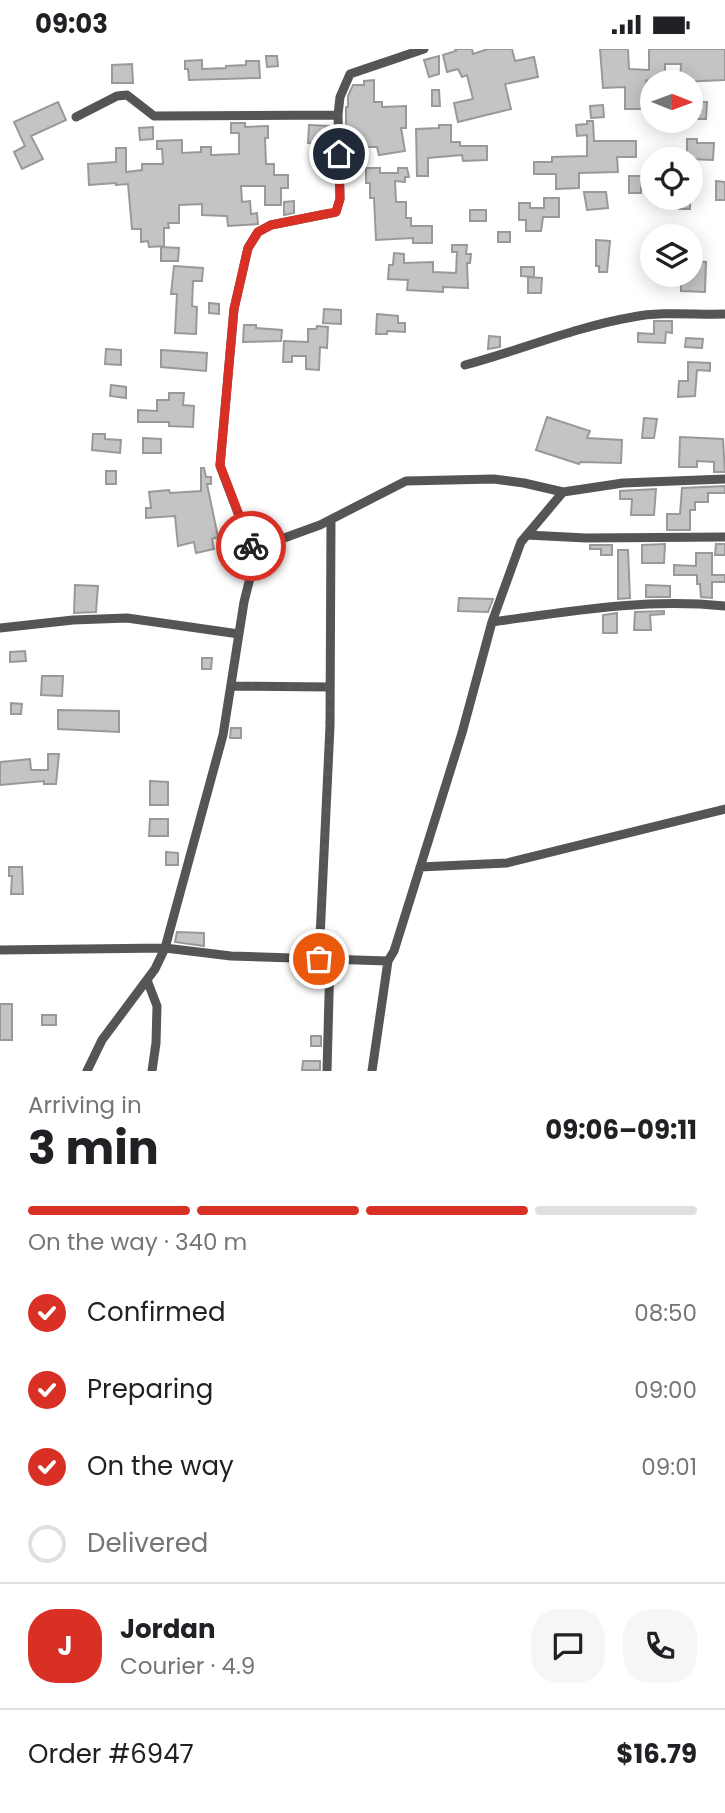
<!DOCTYPE html>
<html lang="en">
<head>
<meta charset="utf-8">
<style>
  :root { --surface:#fff; --page:#f6f6f6; --text:#202124; --muted:#757577; --line:#e0e0e0; --accent:#d93025 }
  body { margin:0; font-family:Poppins,sans-serif; background:var(--page); color:var(--text); height:100vh; display:flex; flex-direction:column; font-size:26px; white-space:nowrap }
  * { box-sizing:border-box; margin:0 }
  p { font-size:23px; color:var(--muted) }
  .icon { flex:none; width:38px; height:38px; fill:none; stroke:currentColor; stroke-width:2; stroke-linecap:round; stroke-linejoin:round }
  .map { position:relative; height:1022px; overflow:hidden }
  .side { display:flex; flex-direction:column; background:var(--surface); flex:1 }
  .side>* { flex:none }
  .needle { width:46px; rotate:91deg }
  .fabs { position:absolute; left:640px; top:21px; display:grid; gap:14px }
  .fabs a { display:grid; place-items:center; width:63px; height:63px; border-radius:50%; background:var(--surface); box-shadow:0 4px 18px #0003; font-size:35px }
  .pin { position:absolute; display:grid; place-items:center; width:60px; height:60px; color:#fff; margin:-30px; border:4px solid #fff; border-radius:50%; box-shadow:0 2px 7px #0007 }
  .courier { position:absolute; display:grid; place-items:center; width:70px; height:70px; margin:-35px; border:5px solid #d93025; border-radius:50%; background:#fff; color:#222; box-shadow:0 2px 9px #0007 }
  .overview em { font-style:normal; font-weight:700 }
  .overview div { display:flex; flex-direction:column-reverse }
  .overview { display:flex; align-items:center; justify-content:space-between; height:119px; padding:0 28px }
  h1 { font-size:46px; font-weight:700; line-height:52px }
  .bar { display:grid; grid-template-columns:repeat(4,1fr); gap:10px 7px; align-content:center; height:84px; padding:0 28px }
  .bar i { height:9px; border-radius:5px; background:var(--line) }
  .bar .on { background:var(--accent) }
  .bar p { grid-column:span 4 }
  .line { display:flex; align-items:center; gap:18px; padding:0 28px; border-top:2px solid var(--line) }
  .line div { flex:1 }
  .round { display:grid; place-items:center; flex:none; width:74px; height:74px; border-radius:28px; background:var(--page) }
  ol { padding:0 28px; list-style:none }
  li { display:flex; align-items:center; gap:21px; height:77px }
  li p { margin-inline-start:auto }
  li .icon { padding:7px; border-radius:50%; background:var(--accent); color:#fff; stroke-width:4 }
  li:last-child { color:var(--muted) }
  li i { width:38px; height:38px; border:4px solid var(--line); border-radius:50% }
  .status { display:flex; justify-content:space-between; align-items:center; height:49px; padding:0 35px; background:var(--surface); direction:ltr }
  .status svg { height:19px; fill:currentColor }
  .map>svg:first-child { display:block }
  .building { fill:#c4c4c4; stroke:#999; stroke-width:2 }
  .lines { fill:none; stroke-linecap:round; stroke-linejoin:round }
  .street { stroke:#555; stroke-width:9 }
  .done { stroke:#595959; stroke-width:7; stroke-dasharray:0 12.6 }
  .route { stroke:#d93025; stroke-width:9 }
</style>
</head>
<body>
<div class="status"><b>09:03</b><svg viewBox="0 0 49 12"><path d="M0 12V9h3v3zM5 12V6h3v6zM10 12V3h3v9zM15 12V0h3v12zM26 1h20v11H26zM47 4h2v5h-2z"/></svg></div>
<div class="map">
<svg width="725" height="1022" viewBox="0 0 725 1022">
  <rect width="100%" height="100%" fill="#fff"/>
  <!-- building -->
  <path class="building" d="M455,0H472L473,5L488,0H512L515,12L534,8L538,28L505,35L511,60L458,73L454,54L473,50L467,26L462,28L458,20L447,23L443,6L456,2Z
    M600,0H628L629,20L649,21V0H725V31L680,33L681,15H665V32L646,31V60H625V38L603,39Z
    M266,7H277L278,17L267,18Z
    M439,7V25L429,28L424,11Z
    M202,11V20L226,19V17L246,16V12H259L260,29L189,31L188,20H185V12Z
    M132,15L133,34H112V16Z
    M374,31V53H382V58L406,57V79H401L405,102L379,106L377,98H364V92L346,93V58H348V47L353,36H364V32Z
    M432,41H439L440,57H432Z
    M58,53L66,71L31,87L43,110L22,120L14,103L25,97L14,73Z
    M691,53H707L706,70H691Z
    M603,56L604,68L591,69L590,57Z
    M587,72H593L594,92H636V108H617L618,123L579,124V139L556,140V125H534V113H552V108L587,107V86L577,87L576,76L587,75Z
    M231,74H245V78L268,77V89H265L266,115H274V126H288V139H281V156H265V137H241L242,153L250,152L251,165L257,164L258,175L228,177L227,167L202,166V155L179,156V174H168L169,179H164V197L149,198L148,192L141,193V180H132L128,135L116,136V134L89,136L88,115L116,113V99H126V123L142,121V115H163L162,100H157V92L182,91V104L201,103V98H211V106L239,105V84H231Z
    M309,76L329,77L328,95L308,94Z
    M439,76H451V93H460V97H487V111L463,112L462,106L428,109V127H417L416,80L439,79Z
    M153,78V90L140,91L139,79Z
    M687,90H697V94H714L713,111L687,110Z
    M366,119H380V124H398V119H407L409,128H405V133L395,132L396,153H406V169H411V177H432V194H413V189L376,191L374,149H370V134H366Z
    M629,127H641V144H629Z
    M716,132L725,133V151H716Z
    M584,143H606L608,159L587,161Z
    M544,149H559V168H543L541,182H526V171H519V154H530V159H544Z
    M679,149H690V160H679Z
    M294,152V164L284,166V153Z
    M470,161H486V172H470Z
    M498,183H510V193H498Z
    M596,191L610,192L607,223H599V217H596Z
    M452,196H467L466,205H471L470,214H467L468,239L443,238V243L407,241L408,231L388,230L389,216H393L394,204L404,205V214L433,213V223L456,224L457,203H452Z
    M161,198L179,199L178,212H161Z
    M691,212L706,213L705,243L681,242V235H671V226H691Z
    M174,217L203,219L202,232H193L192,257L197,258L196,285L175,284L177,245H171Z
    M521,218H534V228L521,227Z
    M528,228L542,229L541,244H528Z
    M209,254L219,255V265L209,264Z
    M324,260L341,261V275L323,274Z
    M377,265L398,267V274H405V283L387,282V285H376Z
    M654,272H672V284L666,283L665,294L638,293V284L654,285Z
    M244,276H256V279L282,281L281,292L243,293Z
    M317,277L328,278L327,299L320,298L319,321L306,320V307H292V313H283L284,292L308,293V280H316Z
    M489,287L500,288V298L488,300Z
    M686,289L703,290L702,299L685,298Z
    M106,300L121,301V316L105,315Z
    M161,301L207,304L206,322L161,318Z
    M688,313L710,314V322L697,321L695,347L678,348L679,332H688Z
    M111,336L126,338V349L110,347Z
    M169,344H184L183,356L194,357L193,378L169,377V373H138V361L157,362V351H169Z
    M547,368L590,382L587,389L622,391L621,414L580,413L579,415L536,401Z
    M644,369L657,370L654,389H642Z
    M93,385H105V390L121,391L120,404L92,401Z
    M680,388L723,390L725,423H714V413L697,412V418H679Z
    M143,389L161,390V404H143Z
    M201,419H204L206,428H211V435H207L218,488L212,490L214,500L196,504L194,493L178,497L175,467L146,469V459H151L149,443L169,441L170,444L201,442Z
    M106,422H116V435H106Z
    M725,437V444H708V453H695V461H690V481H667V465H680L682,439Z
    M656,440L654,466H631L632,450H620V442Z
    M665,495L664,514H642V496Z
    M716,495H725V506H715Z
    M590,496H612V506H601V500H590Z
    M618,501H628L630,549L618,550Z
    M696,504H712V526H725V533H712V549L701,548L700,535H697V526H674V516L696,517Z
    M75,536L98,537L96,563L74,564Z
    M646,536L670,537V548H646Z
    M459,549L493,550L488,563L458,562Z
    M664,562V565L650,566L651,581H634L635,563Z
    M617,564V584H603V566Z
    M25,602L26,612L10,613V603Z
    M202,609H212L211,620H202Z
    M42,627H63L62,647L41,646Z
    M11,654L22,655L21,665H11Z
    M58,661L119,662V683L58,680Z
    M231,679H241V689H230Z
    M48,705H59L56,735H44V732L0,736V713L30,710L31,721H48Z
    M150,732L168,733V756H150Z
    M150,770H168V787H149Z
    M166,803L178,804V816H166Z
    M9,818H22L23,845H11L12,827H9Z
    M177,883L204,884V897L175,893Z
    M0,955H12V991H0Z
    M42,966H56V976H42Z
    M311,987H321V997H311Z
    M303,1012H320V1021H302Z"/>
  <g class="lines">
    <!-- street -->
    <path class="street" d="M76,68L117,47L127,46L154,67L338,66
      M465,316C521,301 575,278 633,268C662,262 695,266 725,265
      M527,486L586,489L725,488
      M255,509L273,493L320,476L406,432L494,430L524,434L563,443L623,434L725,430
      M492,573C572,562 644,549 725,557
      M0,579L73,571L127,569L239,585
      M231,637L330,638
      M420,818L507,814L725,760
      M0,901L165,899L223,686L244,553L255,509L220,417L234,260L248,199L258,183L271,176L336,163L340,150L338,66L340,48L350,25L424,0
      M319,910L330,677L331,471
      M147,931L157,957L156,994L152,1022
      M87,1022L102,991L155,920L165,899L231,907L388,912
      M327,1022L330,910
      M372,1022L388,912L394,902L462,684L492,573L521,493L563,443"/>
  </g>
  <g class="lines">
    <!-- done -->
    <path class="done" d="M251,497L255,509L244,553L231,637L330,638L327,749L319,910"/>
    <!-- route -->
    <path class="route" d="M251,497L220,416L234,260L248,199L258,183L271,176L336,163L340,150L339,105"/>
  </g>
</svg>
<div class="fabs">
<a><svg class="needle" viewBox="-14 -14 28 28"><path d="M0-13l5 13h-10z" fill="#e53935"/><path d="M0 13l5-13h-10z" fill="#757577"/></svg></a>
<a><svg class="icon" aria-label="locate" viewBox="0 0 24 24"><circle cx="12" cy="12" r="6"/><path d="M12 2v4M12 18v4M2 12h4M18 12h4"/></svg></a>
<a><svg class="icon" aria-label="layers" viewBox="0 0 24 24"><path d="M12 4l9 5-9 5-9-5zM3 14l9 5 9-5"/></svg></a>
</div>
<div class="pin" style="left:319px;top:910px;background:#ea580c"><svg class="icon" aria-label="bag" viewBox="0 0 24 24"><path d="M5 8h14l-1 12H6zM9 8a3 3 0 0 1 6 0"/></svg></div>
<div class="pin" style="left:339px;top:105px;background:#1f2937"><svg class="icon" aria-label="home" viewBox="0 0 24 24"><path d="M3 11l9-7 9 7M6 9v11h12V9"/></svg></div>
<div class="courier" style="left:251px;top:497px"><svg class="icon" aria-label="bike" viewBox="0 0 24 24"><circle cx="6" cy="16" r="4"/><circle cx="18" cy="16" r="4"/><path d="M6 16l4-8h5l3 8M10 8l3 8H6M13 5h3"/></svg></div>
</div>
<section class="side">
<div class="overview"><div><h1>3 min</h1><p>Arriving in</p></div><em>09:06–09:11</em></div>
<div class="bar"><i class="on"></i><i class="on"></i><i class="on"></i><i></i><p>On the way · 340 m</p></div>
<ol>
<li><svg class="icon" aria-label="check" viewBox="0 0 24 24"><path d="M5 12l5 5 9-10"/></svg>Confirmed<p>08:50</p></li>
<li><svg class="icon" aria-label="check" viewBox="0 0 24 24"><path d="M5 12l5 5 9-10"/></svg>Preparing<p>09:00</p></li>
<li><svg class="icon" aria-label="check" viewBox="0 0 24 24"><path d="M5 12l5 5 9-10"/></svg>On the way<p>09:01</p></li>
<li><i></i>Delivered</li>
</ol>
<div class="line" style="height:126px"><b class="round" style="background:var(--accent);color:#fff">J</b><div><b>Jordan</b><p>Courier · 4.9</p></div><a class="round"><svg class="icon" aria-label="chat" viewBox="0 0 24 24"><path d="M4 5h16v11H9l-5 4z"/></svg></a><a class="round"><svg class="icon" aria-label="phone" viewBox="0 0 24 24"><path d="M5 4h4l2 5-3 2q2 4 5 5l2-3 5 2v4C11 20 4 13 5 4z"/></svg></a></div>
<div class="line" style="height:91px"><div>Order #6947</div><b>$16.79</b></div>
</section>
</body>
</html>
